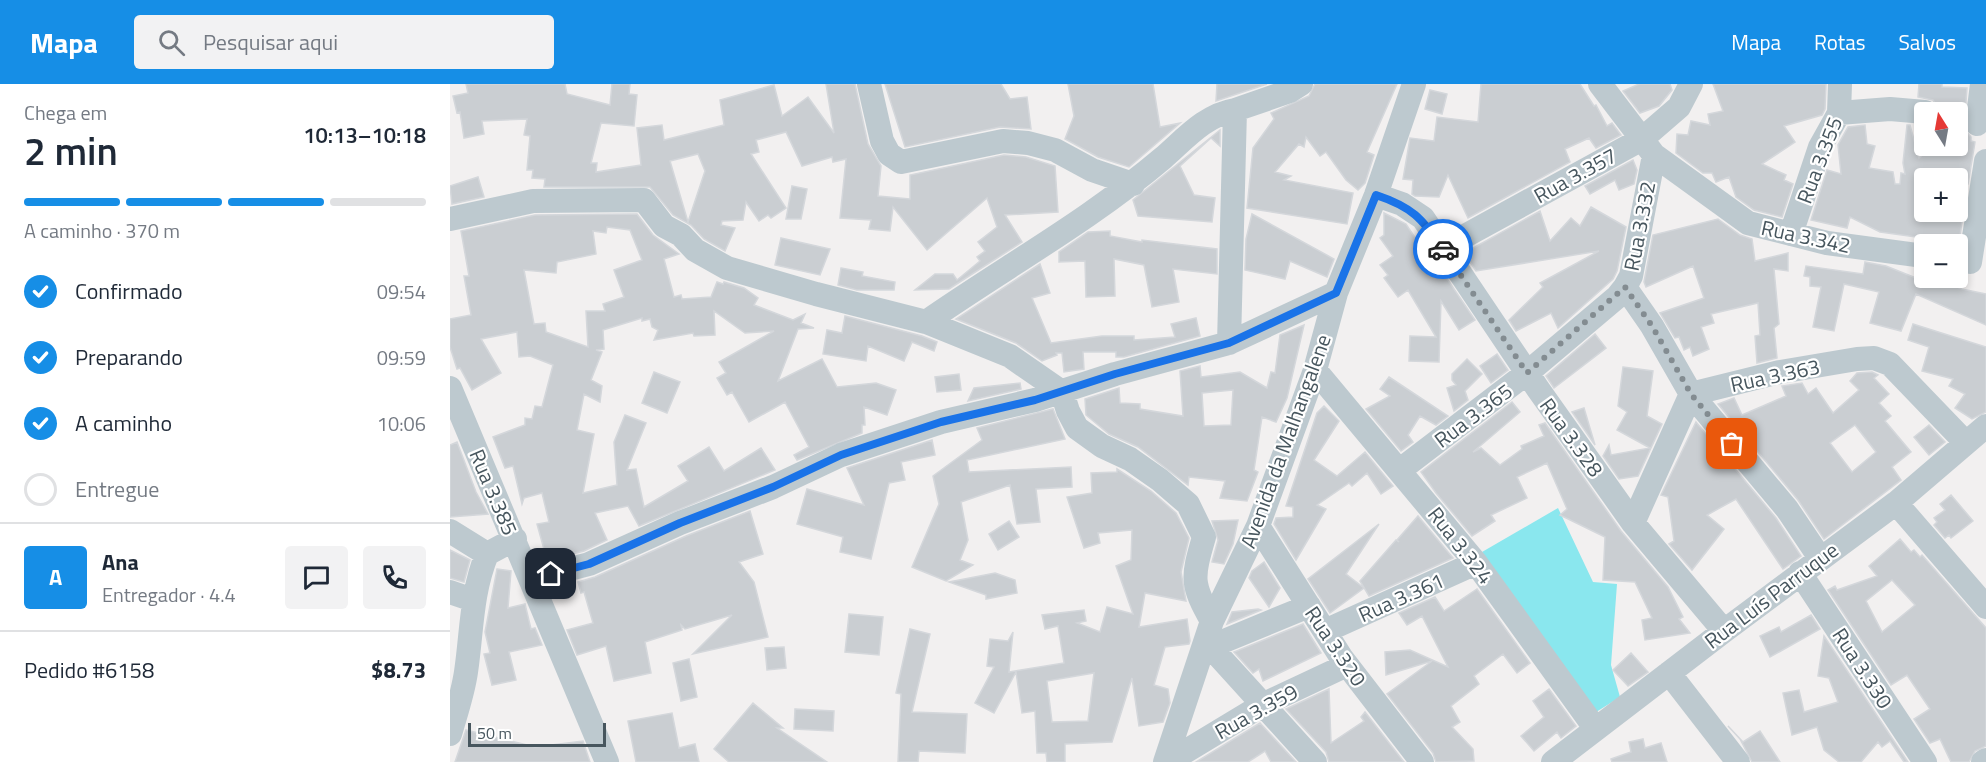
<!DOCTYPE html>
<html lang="pt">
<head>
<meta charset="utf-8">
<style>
  :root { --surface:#fff; --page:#f2f2f3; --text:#1f2937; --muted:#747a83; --line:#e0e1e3; --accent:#168ee6 }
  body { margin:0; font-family:"Titillium Web",sans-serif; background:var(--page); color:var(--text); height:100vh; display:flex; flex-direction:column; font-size:22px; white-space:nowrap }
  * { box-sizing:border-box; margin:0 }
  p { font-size:20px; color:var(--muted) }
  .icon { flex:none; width:33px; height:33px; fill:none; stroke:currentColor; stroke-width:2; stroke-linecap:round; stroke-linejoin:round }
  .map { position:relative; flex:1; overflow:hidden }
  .panel { display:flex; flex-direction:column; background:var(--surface); width:450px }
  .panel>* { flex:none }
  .needle { width:39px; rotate:349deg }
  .buttons { position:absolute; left:1464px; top:18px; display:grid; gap:12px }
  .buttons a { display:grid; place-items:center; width:54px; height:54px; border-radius:6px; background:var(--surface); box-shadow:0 3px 9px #0003; font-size:30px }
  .scale { position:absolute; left:18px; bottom:15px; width:138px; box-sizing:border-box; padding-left:6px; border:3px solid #47565e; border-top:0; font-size:16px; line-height:21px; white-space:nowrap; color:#47565e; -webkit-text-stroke:4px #fff; paint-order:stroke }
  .pin { position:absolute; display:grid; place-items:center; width:51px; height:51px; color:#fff; margin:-26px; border-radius:12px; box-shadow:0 3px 9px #0006 }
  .courier { position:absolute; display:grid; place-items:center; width:60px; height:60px; margin:-30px; border:4px solid #1a73e8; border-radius:50%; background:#fff; color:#222; box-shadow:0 2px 8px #0007 }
  .headline em { font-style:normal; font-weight:600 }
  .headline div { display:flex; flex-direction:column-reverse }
  .headline { display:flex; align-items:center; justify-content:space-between; height:102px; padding:0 24px }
  h1 { font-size:39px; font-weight:600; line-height:45px }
  .bar { display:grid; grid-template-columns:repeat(4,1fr); gap:9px 6px; align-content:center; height:72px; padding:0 24px }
  .bar i { height:8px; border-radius:4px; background:var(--line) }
  .bar .current { background:var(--accent) }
  .bar p { grid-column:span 4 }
  .line { display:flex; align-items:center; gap:15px; padding:0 24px; border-top:2px solid var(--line) }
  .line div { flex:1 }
  .round { display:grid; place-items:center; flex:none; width:63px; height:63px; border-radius:6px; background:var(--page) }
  ol { padding:0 24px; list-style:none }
  li { display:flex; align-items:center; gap:18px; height:66px }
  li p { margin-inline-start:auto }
  li .icon { padding:6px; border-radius:50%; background:var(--accent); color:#fff; stroke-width:4 }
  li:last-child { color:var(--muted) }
  li i { width:33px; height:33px; border:3px solid var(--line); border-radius:50% }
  header { display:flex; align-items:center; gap:36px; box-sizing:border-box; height:84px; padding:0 30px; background:var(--accent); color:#fff }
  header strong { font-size:28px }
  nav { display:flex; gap:33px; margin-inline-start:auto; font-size:21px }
  .search { width:420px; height:54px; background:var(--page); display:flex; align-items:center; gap:15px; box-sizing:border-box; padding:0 21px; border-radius:6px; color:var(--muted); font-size:22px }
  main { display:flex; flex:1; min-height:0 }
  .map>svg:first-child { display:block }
  .water { fill:#8ae7ee }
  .building { fill:#caced2; stroke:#d4d7db; stroke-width:1.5; fill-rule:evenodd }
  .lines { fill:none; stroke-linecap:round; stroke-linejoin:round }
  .minor { stroke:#bdc9cf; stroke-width:24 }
  .done { stroke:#838c91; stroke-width:6; stroke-dasharray:0 10.8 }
  .route { stroke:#1a73e8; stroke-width:8 }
  .labels { text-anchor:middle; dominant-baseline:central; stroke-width:4.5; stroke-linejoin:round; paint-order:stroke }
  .street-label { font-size:21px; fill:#47565e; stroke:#fff }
</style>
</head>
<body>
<header>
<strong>Mapa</strong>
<div class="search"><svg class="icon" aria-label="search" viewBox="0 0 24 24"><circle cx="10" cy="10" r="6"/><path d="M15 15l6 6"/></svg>Pesquisar aqui</div>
<nav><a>Mapa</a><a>Rotas</a><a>Salvos</a></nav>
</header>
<main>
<section class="panel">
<div class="headline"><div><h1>2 min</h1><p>Chega em</p></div><em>10:13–10:18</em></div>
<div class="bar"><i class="current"></i><i class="current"></i><i class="current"></i><i></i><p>A caminho · 370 m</p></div>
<ol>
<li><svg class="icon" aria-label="check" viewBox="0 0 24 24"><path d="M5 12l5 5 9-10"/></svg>Confirmado<p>09:54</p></li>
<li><svg class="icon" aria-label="check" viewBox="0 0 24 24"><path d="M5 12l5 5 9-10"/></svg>Preparando<p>09:59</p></li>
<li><svg class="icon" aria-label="check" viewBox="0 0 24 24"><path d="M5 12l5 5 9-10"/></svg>A caminho<p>10:06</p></li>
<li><i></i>Entregue</li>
</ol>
<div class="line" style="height:108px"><b class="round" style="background:var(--accent);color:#fff">A</b><div><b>Ana</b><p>Entregador · 4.4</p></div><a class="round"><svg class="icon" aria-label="chat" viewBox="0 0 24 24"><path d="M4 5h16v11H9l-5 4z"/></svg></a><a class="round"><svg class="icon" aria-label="phone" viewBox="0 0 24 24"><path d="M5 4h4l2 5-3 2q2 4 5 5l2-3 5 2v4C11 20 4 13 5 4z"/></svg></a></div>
<div class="line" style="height:78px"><div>Pedido #6158</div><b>$8.73</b></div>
</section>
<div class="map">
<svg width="1536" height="678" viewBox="0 0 1536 678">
  <rect width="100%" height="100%" fill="#f2f0f0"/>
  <!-- water -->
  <path class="water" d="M1108,424L1143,498L1167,500L1161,581L1170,613L1143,630L1032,468Z"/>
  <!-- building -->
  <path class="building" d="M16,0H115L117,10L160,21L162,0H180L179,10L187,11L184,42L151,39L141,79H147L146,88L191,81L187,44L212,41L214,56L274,41L270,16L324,1L332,32L358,13L384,49L376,0H405L418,60L431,82L428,112L460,115V91L554,71L576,73L605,82L608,128L555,131L572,158L499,205L465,206L485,190H503L507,196L530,177L527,173L535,167L528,158L547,143L537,114L477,166L443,123L440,147L419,145L421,136L390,134L396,75L383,78L382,73L352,82L336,48L306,56L309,68L301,70L336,124L321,134L318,131L309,137L296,118L293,136L272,137L271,141L285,144L275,167L254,155L241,141L223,131L200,103H94L95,95L82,94L83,86H77L80,52L74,51L77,35L32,37L34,50L14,54L10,28L7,29L3,12L18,9ZM248,70L255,87L238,138L220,77Z
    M435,0H551L560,15L577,13L581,45L550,43L455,63Z
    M618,0H703L710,43L730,39L679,83L648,73L615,55L624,32Z
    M767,0H817L766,17Z
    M865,0H947L917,68L924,71L915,99L908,106L896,96L876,68L870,72L856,53L854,63L849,60L825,88L841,92L834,96L903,109L897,140L797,124L803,64L824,35L821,29L859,12Z
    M1031,0H1130L1144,22L1146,21L1157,42L1162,39L1171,51L1146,64L1139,54L1115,65L1120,78L1018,134L998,91L989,113L965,112L962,110L963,96L953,95L960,54L984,57L987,33L1028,38Z
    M1189,0H1220L1222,6L1209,22L1190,29L1173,7Z
    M1263,0H1376L1375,25L1372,31L1334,42L1345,58L1312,80L1336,91L1334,96L1343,100L1332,133L1304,126L1286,113L1279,93L1266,98L1262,89H1253L1226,69L1227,50L1238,51L1241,37L1260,41L1258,30L1273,27Z
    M1469,0H1492V3L1517,4L1514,45L1521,53V57L1525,58L1518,100H1508V94H1474V128H1505V130L1513,131L1509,159L1430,148L1400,133L1397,144L1361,136L1377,86L1391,90L1388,61L1398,43L1415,41L1417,60L1425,62L1419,84L1443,88L1445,100H1450L1451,89L1455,90L1453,79L1457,41H1460L1469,74L1482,62H1508V28L1489,26L1483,16L1468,13Z
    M980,6L997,10L992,30L975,25Z
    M770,46V62L761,54L730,82L744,111L765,114L762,138L688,132L683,116Z
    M1183,76L1187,86L1184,100L1169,106L1165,96L1140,110L1135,102Z
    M28,93L34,113L2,120L0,102Z
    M342,102L357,105L351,135H336Z
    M1141,123L1176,143L1167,187L1163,195L1108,244L1101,229L1066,247L1059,236L1093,203L1090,199L1149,167L1026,187L1014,169L1090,127L1100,157L1121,134L1130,142Z
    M934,129L956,140L974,167L977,165L1025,236L1009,246L991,217L989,278L959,277L960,252L986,253L958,206L948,213L934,194L938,191L930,181L943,172L930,154L934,151Z
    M187,130L203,151L229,170L214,175L224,213L231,211L232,215L261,213L267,198L273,200L274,198L294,204L308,214L304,221L343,236L355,230L351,239L364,244L348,245L328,297L372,275L387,303L426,299L446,306L437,331L414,323L415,341H412V349L347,376L344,371L359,363L335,318L299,338L282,308L277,311L267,294L276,289L269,278L324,247L295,249L264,227L265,251L244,252L243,249L204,256L208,246L202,243L200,235L192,237V234L153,246L154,265L146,266L152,268L141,296L152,302L150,318L134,310L127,346L144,350L133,409L167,401L164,358L175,331L196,339L177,386L186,385L194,423L238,397L228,382L259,363L274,387L311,364L325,386L189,442L178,422L145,429L157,456L134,467L97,476L87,440L99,438L92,409L74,414L72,420L63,382L55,384L43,353L75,341V334L82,335L85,322L92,323L103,281L80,272L69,273L67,248L31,255L51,289L22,306L10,284L7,285L0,263V235L21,231L14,192H19L11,147L85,131ZM157,143L180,146L192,176L164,186L174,213L153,220L155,227H136L138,263L96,248L95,239L84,240L74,186L106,189L107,178L146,170L143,147L156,149Z
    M802,130L884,175L877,193L840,177L835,195L795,186L796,155Z
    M1268,135L1290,151L1302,155L1305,177L1338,169V187L1324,185L1329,240L1324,244L1327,274L1307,279L1305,252L1310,251L1308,219L1261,230L1264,239L1251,243L1259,265L1243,272L1240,263L1234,266L1229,253L1225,254L1210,229L1254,214L1243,182L1196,203L1194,198L1203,151Z
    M660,147V152L692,158V156L767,165V190L723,185L729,218L702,223L694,181L664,175L665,212L636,213L635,177L609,178V168L638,148Z
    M331,154L380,165L370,191L325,181Z
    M1415,178L1436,182L1476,198L1478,194H1486L1512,205L1536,210V241L1466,210L1451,247L1420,239L1429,208L1394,200L1384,247L1363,243L1371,203L1360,202V193L1354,192L1356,182L1413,190Z
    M590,180L600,209L582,214L601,259L652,252H684V256L725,253L721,240L746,234L750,252L674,273H666V268H633L634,285L614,288L612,269H606L607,271L592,277L566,259L506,235Z
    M391,184L413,188L412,192L445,198L444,206H407L388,201Z
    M395,232L472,252L487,258L484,267L462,258L454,277L418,262L416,277L373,270L377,246L392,249Z
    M1463,240L1536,263V328L1522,335L1505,324L1515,310L1499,302L1503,295L1472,287L1479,263L1458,256Z
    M854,241L837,314L826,338L812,333L804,386L808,388L797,417L770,414L775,397L739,393L738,401L688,363L659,350L636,331L635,315L669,304L670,319L690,320V325L733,332L730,287L750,282L751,293L790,288L817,304L821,288L825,289L830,251ZM783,306L781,341L754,342L752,309Z
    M1145,250L1156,264L1104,304L1096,292Z
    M1047,270L1058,286L1041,299L1030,282Z
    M1017,275L1032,290L1015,307L1018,316L1004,327L997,304L1006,301L1002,296V290Z
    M1173,283L1203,287L1197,332L1212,340L1188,392L1169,395L1153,372L1159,361L1161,371L1200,364L1167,346L1177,328L1168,322Z
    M204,288L230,298L217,329L192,319Z
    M1422,288L1428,291L1424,294L1439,310L1429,319L1441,332L1435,337L1461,368L1442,383L1451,396L1374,455L1348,416L1268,320L1284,314L1292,331L1336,312L1332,302L1352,299L1358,310L1366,304L1383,329L1409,306L1400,297L1407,289ZM1405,341L1426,368L1402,388L1380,359Z
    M509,290L511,306L487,308L485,293Z
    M939,293L998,332L986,341L970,332L958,351L963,358L951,367L916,325L940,312L930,305Z
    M570,299L571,305L518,317L524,304Z
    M1062,318L1070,328L1023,368L1031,364L1050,381L1072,365L1071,362L1094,352L1089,341L1095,339L1171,447L1218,503L1233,533L1229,535L1240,549L1195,556L1192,536L1202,534L1185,498L1153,496L1155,453L1110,431L1117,425L1097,379L1067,393L1077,414L1041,431L1045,437L1022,452L986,409L971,388Z
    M874,322L889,337L864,376L887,392L915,368L943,402L931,410L917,389L902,402L899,399L867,421L876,425L846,476L824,440L826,434L843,433V423L836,422L867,329Z
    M1134,324L1145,361L1122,328Z
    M603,325L615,355L517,376L519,388L621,383L622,403L586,405L590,438L567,440L560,401L511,418L518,456L510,476L523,481L496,497L462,483L489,420L483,392L532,356L527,344Z
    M1246,338L1326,434L1351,472L1333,485L1286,415L1257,431L1274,445L1242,486L1219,460L1224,457L1218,413L1211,411Z
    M1479,341L1495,358L1479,371L1464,353Z
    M482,356L485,371L451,378L455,396L439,399L421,475L390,468L393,453L347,440L357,405L414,421L397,384Z
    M7,358L26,408L38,430L0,433V361Z
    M667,385L701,407L726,429L739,454L731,488L736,517L695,509L689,543L737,535L740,557L739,560L715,563L704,601L718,605L720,619L713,638L689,642L682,594L662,658L615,660V678H597L596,669H587L585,627L572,629L566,588L544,629L525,619L544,583L537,582L540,555L558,557L563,548L559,588L614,579L608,542L595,545L592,531L634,526L636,537L627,539L650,548L657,523L683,530L666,482L681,476L682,446L648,449L650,459L634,464L617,413L642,409L641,389L667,388ZM644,589L638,637L602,638L597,597Z
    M1501,411L1523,437L1501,454L1499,451L1495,454L1484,441L1487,438L1484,434L1495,426L1490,420Z
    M300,427L313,470L289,478L304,498L318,553L243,570L282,531L235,545L231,541L232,546L195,558L201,589L164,597L156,562L127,571L117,546L143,539L134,508L131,509L128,498L145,493L236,452Z
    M968,432L1003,474L919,512L910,497L946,456L949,458L947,456Z
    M788,436L783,460L774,480L762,478L768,456L762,437Z
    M559,437L569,453L548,466L539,450Z
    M929,440L896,490L914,504L880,529L858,495Z
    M1450,455L1461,468L1464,466L1470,473L1472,471L1536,544V662L1525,667L1519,678H1501L1490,655L1480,659L1464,635L1480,625L1457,591L1441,601L1378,506L1385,502L1387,506L1427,492L1419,482ZM1442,496L1465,521L1432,548L1416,517Z
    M0,466L20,476L14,498L0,494Z
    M814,478L830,504L819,523L799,494L802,487Z
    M47,485L61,487L58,524L75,520L81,545L85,544L92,561L59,568L66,596L42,601L34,570L40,569L35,548Z
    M545,489L565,496L567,509L536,515V511L499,498Z
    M1027,505L1080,579L1067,589L1053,570L1024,592L1029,600L1001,622L1010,638L1002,643L1023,665L1024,677L986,678L983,669L937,610L982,577L936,591L935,568L960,566L998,583L972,532L957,541L949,529L985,513L994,527Z
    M808,525L811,526L777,540L782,528Z
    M399,530L433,533L429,571L395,568Z
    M1361,531L1370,545L1320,573L1310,552L1329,543L1331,548Z
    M853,540L871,569L813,597L809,585L803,589L784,568Z
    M460,545L480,550L462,628L517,630L515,669L469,667L468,678H448L451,610L446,609Z
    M1374,552L1458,678H1454L1440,657L1432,663L1428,658L1411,678H1389L1374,666L1367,643L1342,651L1333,609L1349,606L1354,628L1388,618L1379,594L1368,592Z
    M334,563L336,584L317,586L315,564Z
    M1181,569L1198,588L1178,602L1163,586Z
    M239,575L247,613L231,617L223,579Z
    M879,605L881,659L914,637L911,633L915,628L954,678H879L876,668L836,625Z
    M1099,605L1126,642L1111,654L1107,648L1084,667L1071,652L1094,633L1083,617Z
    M303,619L333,644H327L377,678H279L264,665Z
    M345,625L384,627L383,647L344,645Z
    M222,629L229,664L245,660L249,678H186L178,637Z
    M810,639L846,678H821L815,667L798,678H746Z
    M1278,642L1293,658L1310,647L1330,678H1302L1290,655Z
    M16,646L85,663L133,657L140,678H5Z
    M1193,655L1195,664L1211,659L1217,678H1162L1161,675L1181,668L1179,658Z"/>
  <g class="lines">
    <!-- minor -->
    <path class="minor" d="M419,0L432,57L439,70L451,78L553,57L578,59L605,66L642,86L683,100
      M1150,0L1204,71L1298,139L1377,159L1474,172
      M785,26L840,7L851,0
      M1389,29L1440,25L1475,28
      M1527,40L1532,0
      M1204,71L1181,192L1175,203L1202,242L1241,310L1337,425L1370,474
      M926,111L952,120L973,134L1088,305L1183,439L1274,547
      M0,135L83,117L194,116L214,142L231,151L245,166L277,184L366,210L476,238L560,272L612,308L618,327L627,344L652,362L680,375L710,396L738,420L754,453C742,494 741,500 762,537
      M1341,150L1370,63L1389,29L1390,0
      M993,164L1192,55L1229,23L1241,0
      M1520,178L1536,77
      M476,238C555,183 640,136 713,74C735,55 755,31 785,26L779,259
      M865,286L1026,479L1145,644
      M0,304L157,678
      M950,386L1077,289L1167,213L1175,203
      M1446,419L1536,523
      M1183,439L1241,310L1330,288L1407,275L1424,274L1440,280L1516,359
      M808,442L891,573L972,678
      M0,447L37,470
      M1350,489L1475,678
      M82,495L139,480L230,439L323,403L391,371L491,338L585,316L665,290L779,259L886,209
      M0,508L23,516
      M875,547L1026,479
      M756,558L865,678
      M762,562L859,522
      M1219,589L1288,678
      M0,650C6,629 13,609 16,588C22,547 21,509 37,470L65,455
      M715,678L762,537L808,442L865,286L886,209L926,111L964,0
      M718,678L814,620L897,581
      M1103,678L1274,547L1446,419L1536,342
      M1533,678L1536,676"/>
  </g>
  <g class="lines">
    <!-- done -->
    <path class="done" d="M993,165L1077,289L1175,203L1202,242L1241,310L1282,360"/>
    <!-- route -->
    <path class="route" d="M101,490L139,480L230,439L323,403L391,371L491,338L585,316L665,290L779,259L886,209L926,111C962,123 972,134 993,165"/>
  </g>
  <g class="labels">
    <!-- street labels -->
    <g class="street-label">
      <text transform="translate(1369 76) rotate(-69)">Rua 3.355</text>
      <text transform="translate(1125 91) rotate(-29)">Rua 3.357</text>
      <text transform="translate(1189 142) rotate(-79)">Rua 3.332</text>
      <text transform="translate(1356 152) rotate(12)">Rua 3.342</text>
      <text transform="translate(1325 291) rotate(-12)">Rua 3.363</text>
      <text transform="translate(1023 331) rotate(-37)">Rua 3.365</text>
      <text transform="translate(1122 353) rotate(54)">Rua 3.328</text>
      <text transform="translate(835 357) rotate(-70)">Avenida da Malhangalene</text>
      <text transform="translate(44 408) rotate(67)">Rua 3.385</text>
      <text transform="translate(1011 461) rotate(52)">Rua 3.324</text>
      <text transform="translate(1321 511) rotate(-37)">Rua Luís Parruque</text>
      <text transform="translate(951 513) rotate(-24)">Rua 3.361</text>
      <text transform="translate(886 562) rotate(56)">Rua 3.320</text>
      <text transform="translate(1413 584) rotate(57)">Rua 3.330</text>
      <text transform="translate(806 627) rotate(-29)">Rua 3.359</text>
    </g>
  </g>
</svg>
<div class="buttons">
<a><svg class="needle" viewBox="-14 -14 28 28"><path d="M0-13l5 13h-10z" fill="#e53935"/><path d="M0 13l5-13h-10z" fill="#747a83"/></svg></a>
<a>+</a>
<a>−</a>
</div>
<div class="scale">50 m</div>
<div class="pin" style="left:1282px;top:360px;background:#ea580c"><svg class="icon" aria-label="bag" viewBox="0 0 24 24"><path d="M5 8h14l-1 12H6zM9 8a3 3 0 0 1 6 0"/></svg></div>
<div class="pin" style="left:101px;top:490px;background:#1f2937"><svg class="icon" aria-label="home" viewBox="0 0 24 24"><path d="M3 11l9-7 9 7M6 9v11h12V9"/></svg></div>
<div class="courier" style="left:993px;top:165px"><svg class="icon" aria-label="car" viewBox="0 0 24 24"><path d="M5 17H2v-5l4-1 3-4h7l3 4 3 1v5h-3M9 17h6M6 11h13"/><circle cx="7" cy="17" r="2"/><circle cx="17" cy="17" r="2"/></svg></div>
</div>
</main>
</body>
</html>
